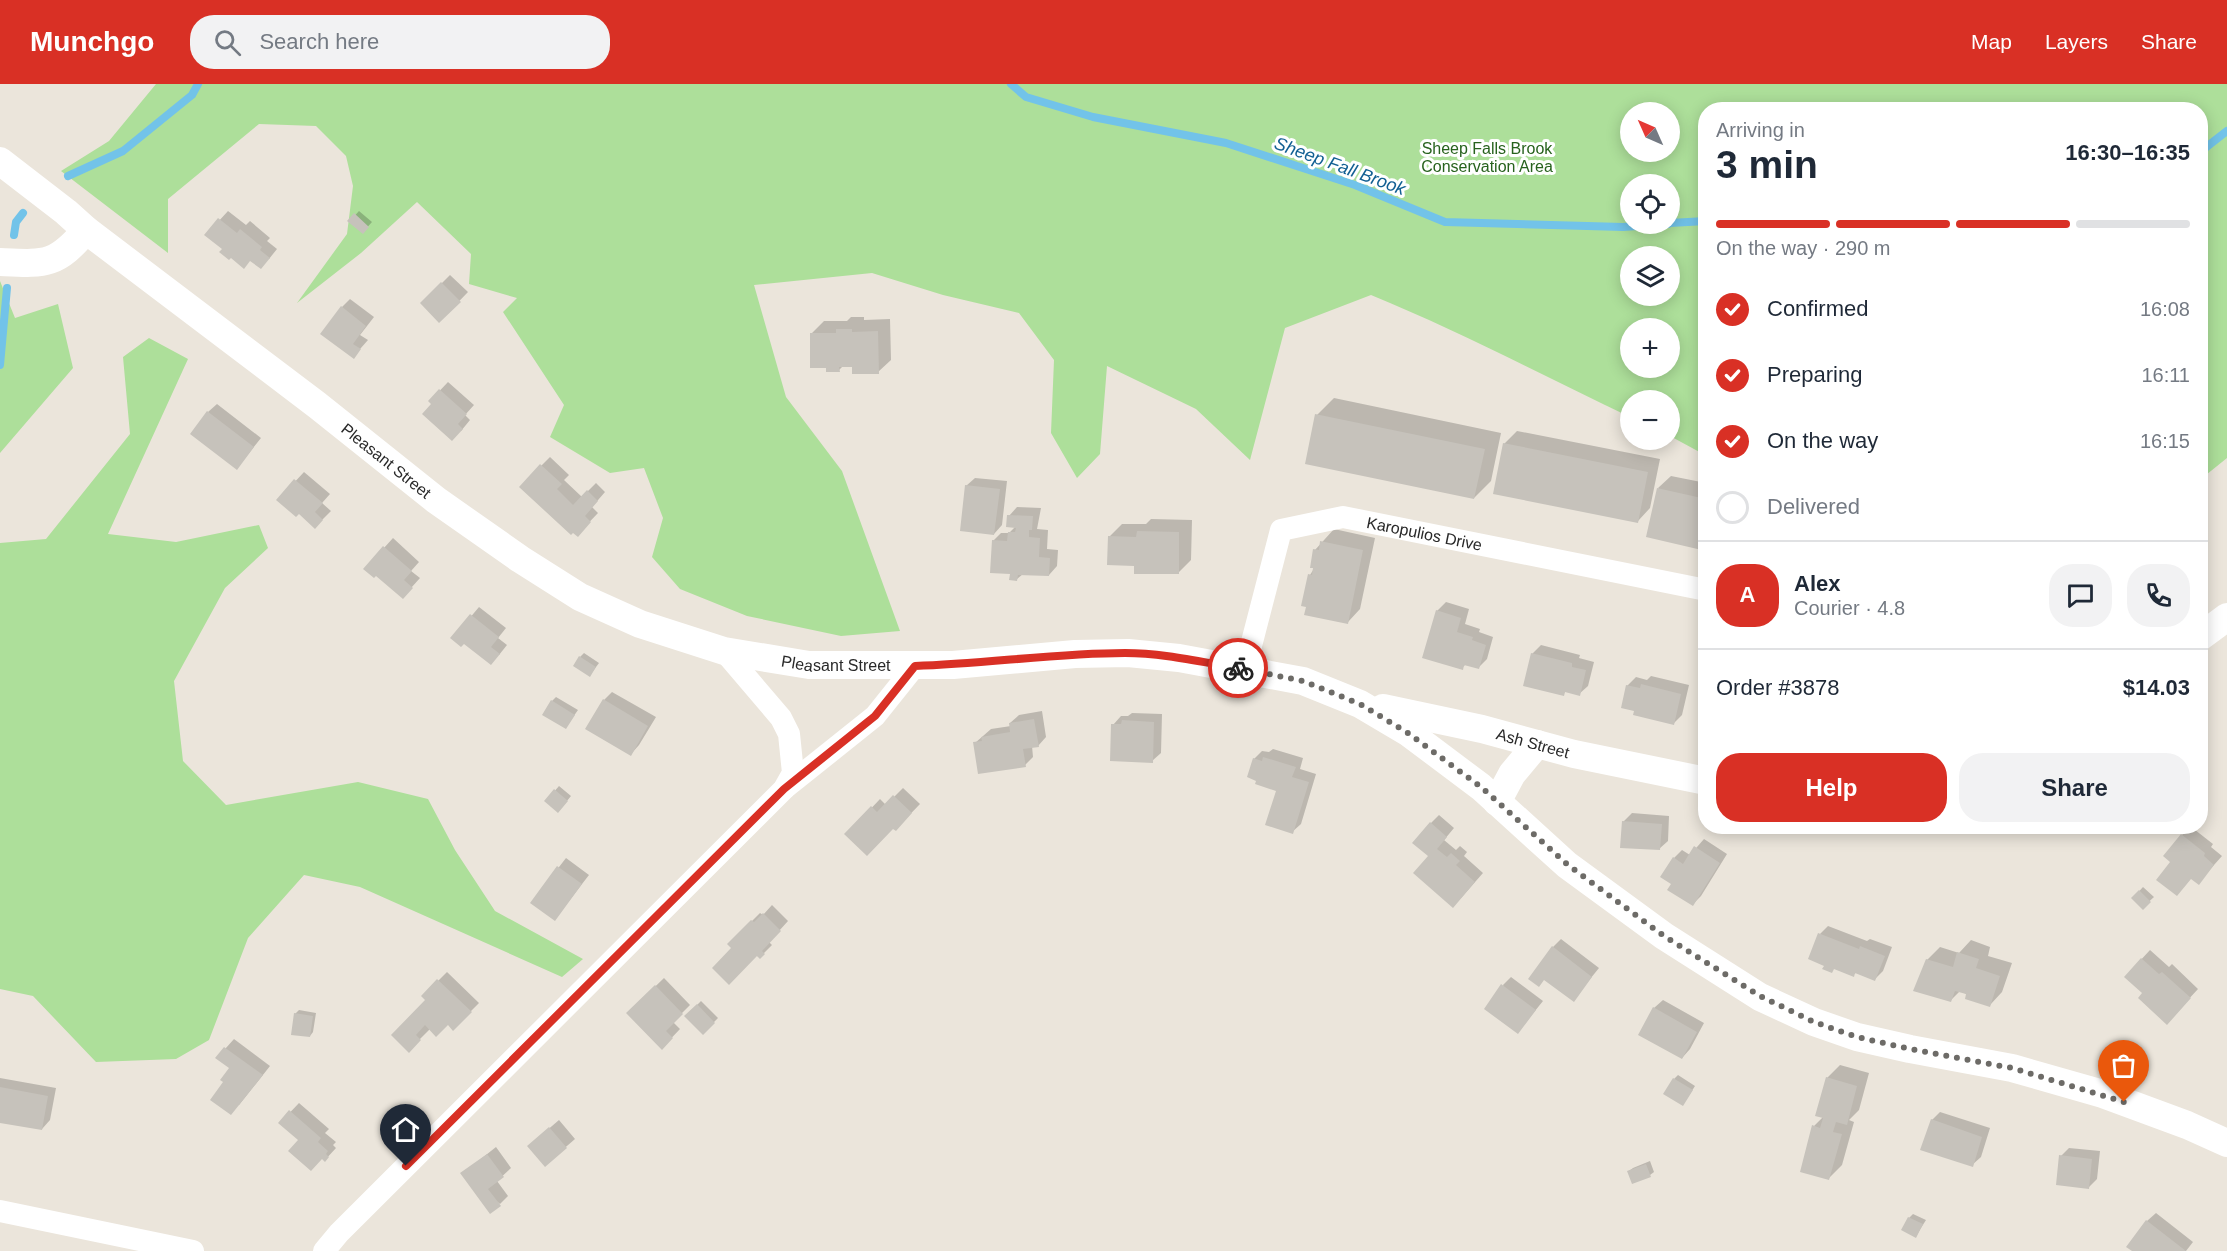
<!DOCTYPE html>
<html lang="en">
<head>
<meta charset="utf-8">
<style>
  :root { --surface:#fff; --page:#f2f2f3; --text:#1f2937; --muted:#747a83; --line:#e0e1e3; --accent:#d93025 }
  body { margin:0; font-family:Arial,sans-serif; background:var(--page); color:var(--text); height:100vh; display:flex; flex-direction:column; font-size:22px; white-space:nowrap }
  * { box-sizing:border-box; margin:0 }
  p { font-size:20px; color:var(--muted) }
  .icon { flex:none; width:33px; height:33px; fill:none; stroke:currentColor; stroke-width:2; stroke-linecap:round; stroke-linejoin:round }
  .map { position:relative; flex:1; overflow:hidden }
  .drawer { position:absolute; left:1698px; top:18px; width:510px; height:732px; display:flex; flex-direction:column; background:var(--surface); border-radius:24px; box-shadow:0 3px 15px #0003 }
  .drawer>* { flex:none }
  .needle { width:39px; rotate:315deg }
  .controls { position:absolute; left:1620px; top:18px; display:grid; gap:12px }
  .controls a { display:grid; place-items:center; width:60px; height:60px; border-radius:50%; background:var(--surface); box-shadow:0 3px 15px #0003; font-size:30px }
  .pin { position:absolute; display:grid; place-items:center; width:51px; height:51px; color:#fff; margin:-62px -26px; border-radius:50% 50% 50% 0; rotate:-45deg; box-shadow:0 0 6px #0007 }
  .pin .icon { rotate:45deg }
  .courier { position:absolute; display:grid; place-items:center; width:60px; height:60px; margin:-30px; border:4px solid #d93025; border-radius:50%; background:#fff; color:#222; box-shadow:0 2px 8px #0007 }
  .head em { font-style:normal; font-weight:600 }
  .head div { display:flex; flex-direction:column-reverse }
  .head { display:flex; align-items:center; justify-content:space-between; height:102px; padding:0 18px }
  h1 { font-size:39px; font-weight:600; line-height:45px }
  .bar { display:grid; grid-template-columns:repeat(4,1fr); gap:9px 6px; align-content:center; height:72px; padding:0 18px }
  .bar i { height:8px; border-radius:4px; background:var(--line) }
  .bar .active { background:var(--accent) }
  .bar p { grid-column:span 4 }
  .line { display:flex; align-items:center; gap:15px; padding:0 18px; border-top:2px solid var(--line) }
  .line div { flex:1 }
  .round { display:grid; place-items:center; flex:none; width:63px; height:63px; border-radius:24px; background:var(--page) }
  ol { padding:0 18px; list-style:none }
  li { display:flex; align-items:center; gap:18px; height:66px }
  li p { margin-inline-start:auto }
  li .icon { padding:6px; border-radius:50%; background:var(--accent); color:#fff; stroke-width:4 }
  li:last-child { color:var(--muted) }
  li i { width:33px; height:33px; border:3px solid var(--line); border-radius:50% }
  .button { display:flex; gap:12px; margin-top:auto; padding:12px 18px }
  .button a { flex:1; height:69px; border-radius:24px; background:var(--accent); color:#fff; font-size:24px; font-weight:600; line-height:69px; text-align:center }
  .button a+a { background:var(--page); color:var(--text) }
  header { display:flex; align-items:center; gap:36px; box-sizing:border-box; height:84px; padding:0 30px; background:var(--accent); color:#fff }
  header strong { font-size:28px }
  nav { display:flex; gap:33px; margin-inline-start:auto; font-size:21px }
  .search { width:420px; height:54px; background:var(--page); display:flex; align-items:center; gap:15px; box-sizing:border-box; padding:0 21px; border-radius:24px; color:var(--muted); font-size:22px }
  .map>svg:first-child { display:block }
  .green { fill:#addf9a; fill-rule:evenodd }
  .shadow { fill:#0003 }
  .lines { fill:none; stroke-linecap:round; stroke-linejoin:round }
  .stream { stroke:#72c3e9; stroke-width:8 }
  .building { fill:#c6c2bb }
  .minor { stroke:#fff; stroke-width:22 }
  .tertiary { stroke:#fff; stroke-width:28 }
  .done { stroke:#6d6b67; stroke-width:6; stroke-dasharray:0 10.8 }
  .route { stroke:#d93025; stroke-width:8 }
  .labels { text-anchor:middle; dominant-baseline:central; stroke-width:6; stroke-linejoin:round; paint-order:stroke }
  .park-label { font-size:16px; fill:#27621d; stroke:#fff }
  .street-label { font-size:16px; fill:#292929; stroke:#fff }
  .water-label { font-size:18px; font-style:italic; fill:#136093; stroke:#fff }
</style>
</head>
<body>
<header>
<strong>Munchgo</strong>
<div class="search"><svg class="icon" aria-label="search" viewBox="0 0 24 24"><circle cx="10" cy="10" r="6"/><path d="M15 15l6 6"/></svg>Search here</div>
<nav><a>Map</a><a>Layers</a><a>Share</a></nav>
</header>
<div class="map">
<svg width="2227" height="1167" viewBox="0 0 2227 1167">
  <rect width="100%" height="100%" fill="#ebe5db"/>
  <!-- green -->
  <path class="green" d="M156,0H2227V374L2201,395L2200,26H1706L1705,371L1670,352V316H1630V333C1544,292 1459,247 1371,211L1285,244L1250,376L1196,325L1107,282L1100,370L1077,394L1051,349L1054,276L1019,229L943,211L872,189L754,201L786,313L842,387L900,547L841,552L747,532L680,505L652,473L663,434L644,384L610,389L550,353L564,321L503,228L517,214L469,200L471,170L417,118L361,169L297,219L347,150L353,102L346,72L316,42L259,40L168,115V169L61,87L109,57ZM1630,28H1670V68H1630ZM1630,100H1670V140H1630ZM1630,172H1670V212H1630ZM1630,244H1670V284H1630Z
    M0,197L15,234L58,220L73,284L0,369Z
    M149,254L188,275L108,450L176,458L259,441L268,464L225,504L174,597L183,677L226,721L358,698L428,715L455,766L495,827L583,875L562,893L360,803L304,791L248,854L209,956L176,975L96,978L33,912L0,905V459L46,455L130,350L123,273Z"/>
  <!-- shadow -->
  <path class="shadow" d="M228,127L246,141L250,137L270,154L267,157L277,165L269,175L251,176L224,165L206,151Z
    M359,127L372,138L363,148L350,137Z
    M450,191L468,208L440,237L422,219Z
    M350,215L374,233L360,251L368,256L353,273L342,223Z
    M851,233H864V236L890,235L891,276L878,288L854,281H844L839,286L811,250L824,237H847Z
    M448,298L474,321L465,331L470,336L461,347L430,317Z
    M1334,314L1501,349L1491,397L1474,414L1317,331Z
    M217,320L261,354L237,384L208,328Z
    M1517,347L1660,375L1650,424L1638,437L1504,360Z
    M550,373L569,391L564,396L582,413L596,399L605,408L592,423L598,429L577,451L521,402Z
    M304,388L330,410L322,419L331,427L315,443L299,428L278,416Z
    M1671,392L1706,399V465L1658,404Z
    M975,394L1007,397L1002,441L994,450L966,402Z
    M1017,423L1041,424L1037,445L1048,446L1047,465L1058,466L1057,482L1049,491L1023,490L1017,495L993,457L1001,449H1009L1016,442L1009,432Z
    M1151,435L1192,436L1191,476L1178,489L1135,480L1109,453L1122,440H1146Z
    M1334,445L1375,454L1360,525L1348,538L1310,491L1315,483V466Z
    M393,454L419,478L411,487L420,494L411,504L365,485Z
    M1446,518L1469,525L1465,540L1480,545L1479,548L1493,553L1487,575L1478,584L1466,580L1462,584L1437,527Z
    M479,523L506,544L498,554L507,561L499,571L453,554Z
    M1541,561L1580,571L1579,574L1594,578L1588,602L1579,610L1566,607L1563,610L1532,570Z
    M584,569L599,579L593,587L580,573Z
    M1651,592L1689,601L1682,631L1674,639L1627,602L1636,593L1647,596Z
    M612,608L656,633L639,661L631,670L604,616Z
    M556,613L578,626L566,643L552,617Z
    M1042,627L1046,653L1038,662H1032L1033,673L1025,681L975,659L991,645L1011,642L1010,639L1019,631Z
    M1132,629L1162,630L1161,669L1152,677L1113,641L1121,632H1128Z
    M1273,665L1303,674L1300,685L1316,690L1301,740L1292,748L1278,706L1254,675L1262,667L1269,668Z
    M559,702L571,712L562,723L546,717Z
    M903,704L920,720L896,745L893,743L847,750L880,715L886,721Z
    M1632,729L1669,732L1668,757L1659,765L1623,738Z
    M1439,731L1454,744L1444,756L1456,766L1460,762L1467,768L1464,772L1483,789L1461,814L1430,772L1431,739Z
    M2190,742L2213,760L2211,763L2222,772L2198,799L2172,778L2182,751Z
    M1704,755L1727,770L1701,812L1693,820L1674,774L1682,766L1690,771Z
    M566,774L589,791L555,835L532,818Z
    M2143,803L2154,813L2143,823L2133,814Z
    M772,821L788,837L769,858L772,861L760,873L733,864L729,860L760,829L763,831Z
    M1828,842L1867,857L1870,855L1892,863L1883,887L1875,895L1857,888L1853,891L1826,881L1820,850Z
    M1561,855L1599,884L1573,916L1545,894L1553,863Z
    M1971,856L1990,863L1988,872L2012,879L2002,908L1990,921L1960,907L1951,916L1927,876L1940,863L1959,869Z
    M2150,866L2169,883L2172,880L2198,905L2175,930L2144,909L2126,892Z
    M447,888L479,919L453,945L448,939L430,945L409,966L427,916L423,912Z
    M1511,893L1543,917L1518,948L1503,901Z
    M664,894L690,921L673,938L680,945L662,964L628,929Z
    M1663,916L1704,939L1690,965L1682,974L1654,924Z
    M701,917L718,934L703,949L686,932Z
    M299,926L316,929L313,948L310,952L295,930Z
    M234,955L270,982L239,1021L225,998L231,984L217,974Z
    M1840,981L1869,989L1859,1026L1849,1036L1854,1038L1842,1081L1829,1094L1814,1042L1823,1033L1827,994Z
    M1678,991L1695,1002L1686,1016L1674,995Z
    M0,994L56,1004L50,1036L42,1045L0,1037Z
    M299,1019L329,1045L325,1049L336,1058L333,1061L336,1064L325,1076L280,1039Z
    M1940,1028L1990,1044L1981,1073L1972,1081L1932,1036Z
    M559,1036L575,1055L545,1081L538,1054Z
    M496,1063L511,1084L497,1097L508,1112L500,1120L462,1090Z
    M2069,1064L2100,1067L2097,1095L2088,1104L2061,1072Z
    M1650,1077L1654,1088L1650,1091L1629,1087L1633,1084Z
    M2156,1129L2193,1158L2186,1167H2135L2147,1137Z
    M1913,1130L1926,1136L1916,1152L1909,1134Z"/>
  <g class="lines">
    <!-- stream -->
    <path class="stream" d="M1011,0L1026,13L1093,33L1226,59L1355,101L1445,138L1623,143L1668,140
      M2200,68L2227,47
      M68,92L123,67L192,11L198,0
      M1670,139L1706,137
      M14,151L16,138L23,129
      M0,281L7,204"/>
  </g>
  <!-- building -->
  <path class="building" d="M354,129L369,143L363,150L347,137Z
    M218,134L237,149L240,145L262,163L260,166L270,174L261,185L250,177L244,185L231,174L229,176L219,168L222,165L204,151Z
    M441,198L461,218L439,239L420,219Z
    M341,222L366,242L353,260L361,265L354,275L320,250Z
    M836,245H852V248L878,247L879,290H852V283H839L840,288H826V284H810V249H836Z
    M439,305L467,330L458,340L463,345L452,357L422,330L431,320L428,317Z
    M207,327L254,363L237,386L190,350Z
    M1315,330L1485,365L1474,415L1305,380Z
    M1503,359L1648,388L1638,439L1493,410Z
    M540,380L562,400L557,405L573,421L587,406L598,417L585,432L591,438L578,453L573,449L571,451L519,403Z
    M294,395L323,419L315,428L323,436L315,445L299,430L296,433L276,416Z
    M965,401L1000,405L994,451L960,447Z
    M1657,404L1706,415V467L1646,453Z
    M1007,431L1033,432L1032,446H1029V453L1040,454L1039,473L1050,474L1049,492L1018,491L1017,497L1009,496L1010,490L990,489L992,456L1007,457L1008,448H1015L1016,444L1006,443Z
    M1137,447L1179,448V490H1134V482L1107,481L1108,452L1136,453Z
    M1320,457L1363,466L1348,540L1304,531L1306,523L1301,522L1308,490L1312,491L1313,484H1310L1313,465L1319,466Z
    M383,462L412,487L404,496L413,504L403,515L376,492L374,494L363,485Z
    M1436,526L1461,534L1457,548L1473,553L1472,556L1486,561L1479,585L1464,581L1463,586L1422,574Z
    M470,530L499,553L491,563L500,570L491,581L464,560L461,563L450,554Z
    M1531,569L1572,579V583L1586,586L1580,612L1565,608L1564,612L1523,602Z
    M579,572L596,583L590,593L573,582Z
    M1641,600L1681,610L1674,641L1633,631L1634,627L1621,624L1626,601L1640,604Z
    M603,615L648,642L631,672L585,645Z
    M551,616L575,631L566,645L542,631Z
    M1034,635L1039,663L1023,665L1026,683L978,690L973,658L982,657L981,653L1010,648L1009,639Z
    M1122,636L1154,638L1153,679L1110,677L1111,640H1121Z
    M1263,673L1296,683L1292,693L1309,698L1293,750L1265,741L1276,707L1255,700L1256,697L1247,693L1253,674L1262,677Z
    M554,705L568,717L558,729L544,717Z
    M893,711L912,729L896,747L893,745L867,772L844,750L871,722L877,728Z
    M1622,737L1662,740L1660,766L1620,764Z
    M1430,738L1447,753L1437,765L1447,773L1451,769L1460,777L1456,781L1475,798L1453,824L1413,789L1428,772L1412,759Z
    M2181,750L2205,769L2204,772L2214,781L2199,801L2191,795L2177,812L2156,796L2170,778L2163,772Z
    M1694,762L1720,779L1693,822L1667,806L1671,800L1660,793L1673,773L1683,780Z
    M557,782L582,800L555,837L530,819Z
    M2139,806L2151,818L2143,826L2131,814Z
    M763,829L781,847L762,867L765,870L760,875L757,872L729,901L712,884L731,864L727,860L751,836L754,838Z
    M1818,849L1859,865L1860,862L1885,872L1875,897L1855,889L1854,893L1834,885L1832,889L1822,885L1824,882L1808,875Z
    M1552,862L1592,893L1574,918L1544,896L1539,903L1528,895Z
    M1957,868L1979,875L1976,884L2000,892L1990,923L1965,915L1966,910L1955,907L1951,918L1913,907L1926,875L1953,883Z
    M2141,874L2159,890L2162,888L2191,914L2167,941L2138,914L2142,909L2124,893Z
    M437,895L472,928L453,947L448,941L436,953L425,941L416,951L421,956L409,969L391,951L425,916L421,912Z
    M1501,900L1536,926L1518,950L1484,925Z
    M655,901L683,930L666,947L673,954L662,966L626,929Z
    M697,920L715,939L703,951L684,932Z
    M1653,923L1697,948L1682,975L1638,951Z
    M294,929L313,932L310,953L291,951Z
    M224,963L263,991L231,1031L210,1016L223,998L220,996L229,984L215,974Z
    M1826,993L1857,1002L1847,1041L1836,1038L1833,1048L1842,1050L1829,1096L1800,1088L1812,1041L1820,1044L1823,1034L1815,1032Z
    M1673,994L1693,1006L1683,1022L1663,1010Z
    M0,1003L48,1012L42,1046L0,1039Z
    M289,1026L321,1054L318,1058L328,1067L326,1070L329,1073L325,1078L322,1075L311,1087L288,1067L298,1056L278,1039Z
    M1931,1035L1982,1053L1973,1083L1920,1066Z
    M549,1043L567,1064L545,1083L527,1062Z
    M487,1070L504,1093L488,1105L501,1122L490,1130L460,1089Z
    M2059,1071L2092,1075L2089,1105L2056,1101Z
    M1646,1080L1651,1093L1632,1100L1627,1087Z
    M1908,1133L1923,1140L1916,1154L1901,1146Z
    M2146,1136L2186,1167H2132L2126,1163Z"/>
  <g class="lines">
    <!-- minor -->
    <g class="minor">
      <path id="s1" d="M1245,585L1281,446L1343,433L1706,506"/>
      <path d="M785,704L875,632L915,582"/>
      <path d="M0,1127L193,1167"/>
      <path d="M324,1167L339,1149L784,705L793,689L789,650L781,634L724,567"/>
    </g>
    <!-- tertiary -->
    <g class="tertiary">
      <path id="s2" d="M0,77L66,128L86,146L317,321L436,416L520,475L580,513L640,540L724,567L809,581H953L1075,570L1128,569L1179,574L1303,597L1360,620L1409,649L1481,703L1567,781L1664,852L1760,913L1814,938L1857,953L1910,965L2012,984L2103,1010L2187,1041L2227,1059"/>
      <path d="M0,178C45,180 56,182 86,146"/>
      <path d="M2200,553L2227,533"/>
      <path id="s3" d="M1383,624L1482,645L1574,670L1706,697"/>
      <path d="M1497,718L1512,690L1537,660"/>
    </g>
  </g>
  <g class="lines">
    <!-- done -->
    <path class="done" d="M1238,584L1303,597L1360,620L1408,649L1481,703L1568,781L1664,852L1760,912L1814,938L1857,953L1910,965L2012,984L2124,1018"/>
    <!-- route -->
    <path class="route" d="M406,1082L784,705L875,632L915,582C986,580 1055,569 1125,569C1163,569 1201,578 1238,584"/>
  </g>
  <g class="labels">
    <!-- park labels -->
    <g class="park-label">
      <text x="1487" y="64">Sheep Falls Brook<tspan x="1487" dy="18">Conservation Area</tspan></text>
    </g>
    <!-- street labels -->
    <g class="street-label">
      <text stroke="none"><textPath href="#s2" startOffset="489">Pleasant Street</textPath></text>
      <text stroke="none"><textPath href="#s1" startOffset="290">Karopulios Drive</textPath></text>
      <text stroke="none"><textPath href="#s2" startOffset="993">Pleasant Street</textPath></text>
      <text stroke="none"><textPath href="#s3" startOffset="154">Ash Street</textPath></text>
    </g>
    <!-- water labels -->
    <g class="water-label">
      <text transform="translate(1340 82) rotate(20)">Sheep Fall Brook</text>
    </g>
  </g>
</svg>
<div class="controls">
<a><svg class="needle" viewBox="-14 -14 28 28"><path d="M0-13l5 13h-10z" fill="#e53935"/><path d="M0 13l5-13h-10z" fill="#747a83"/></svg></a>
<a><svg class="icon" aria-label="locate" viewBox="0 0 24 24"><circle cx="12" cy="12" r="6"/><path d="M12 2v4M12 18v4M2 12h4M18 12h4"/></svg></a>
<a><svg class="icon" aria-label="layers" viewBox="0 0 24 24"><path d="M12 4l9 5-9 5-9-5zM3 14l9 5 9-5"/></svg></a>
<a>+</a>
<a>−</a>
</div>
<div class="pin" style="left:2124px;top:1018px;background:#ea580c"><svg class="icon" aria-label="bag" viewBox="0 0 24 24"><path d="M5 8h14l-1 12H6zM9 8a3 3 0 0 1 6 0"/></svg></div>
<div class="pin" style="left:406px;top:1082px;background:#1f2937"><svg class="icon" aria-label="home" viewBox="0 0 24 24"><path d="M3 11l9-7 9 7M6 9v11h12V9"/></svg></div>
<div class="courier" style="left:1238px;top:584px"><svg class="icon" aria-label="bike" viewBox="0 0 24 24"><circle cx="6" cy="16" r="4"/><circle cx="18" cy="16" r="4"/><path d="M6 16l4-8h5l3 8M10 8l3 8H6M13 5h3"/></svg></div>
<section class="drawer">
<div class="head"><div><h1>3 min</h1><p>Arriving in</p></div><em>16:30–16:35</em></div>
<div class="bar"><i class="active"></i><i class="active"></i><i class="active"></i><i></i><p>On the way · 290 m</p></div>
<ol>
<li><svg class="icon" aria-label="check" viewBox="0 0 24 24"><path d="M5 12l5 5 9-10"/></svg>Confirmed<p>16:08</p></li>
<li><svg class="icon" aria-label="check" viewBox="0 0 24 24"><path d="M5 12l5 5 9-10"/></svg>Preparing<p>16:11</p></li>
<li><svg class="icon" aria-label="check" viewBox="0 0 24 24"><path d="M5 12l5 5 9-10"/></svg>On the way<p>16:15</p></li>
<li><i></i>Delivered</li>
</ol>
<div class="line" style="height:108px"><b class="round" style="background:var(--accent);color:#fff">A</b><div><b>Alex</b><p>Courier · 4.8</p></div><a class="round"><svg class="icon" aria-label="chat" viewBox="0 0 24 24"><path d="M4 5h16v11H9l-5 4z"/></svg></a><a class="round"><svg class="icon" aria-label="phone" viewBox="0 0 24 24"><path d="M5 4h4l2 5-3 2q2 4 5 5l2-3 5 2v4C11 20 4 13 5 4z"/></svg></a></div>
<div class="line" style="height:78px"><div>Order #3878</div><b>$14.03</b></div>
<div class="button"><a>Help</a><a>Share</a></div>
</section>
</div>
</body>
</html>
